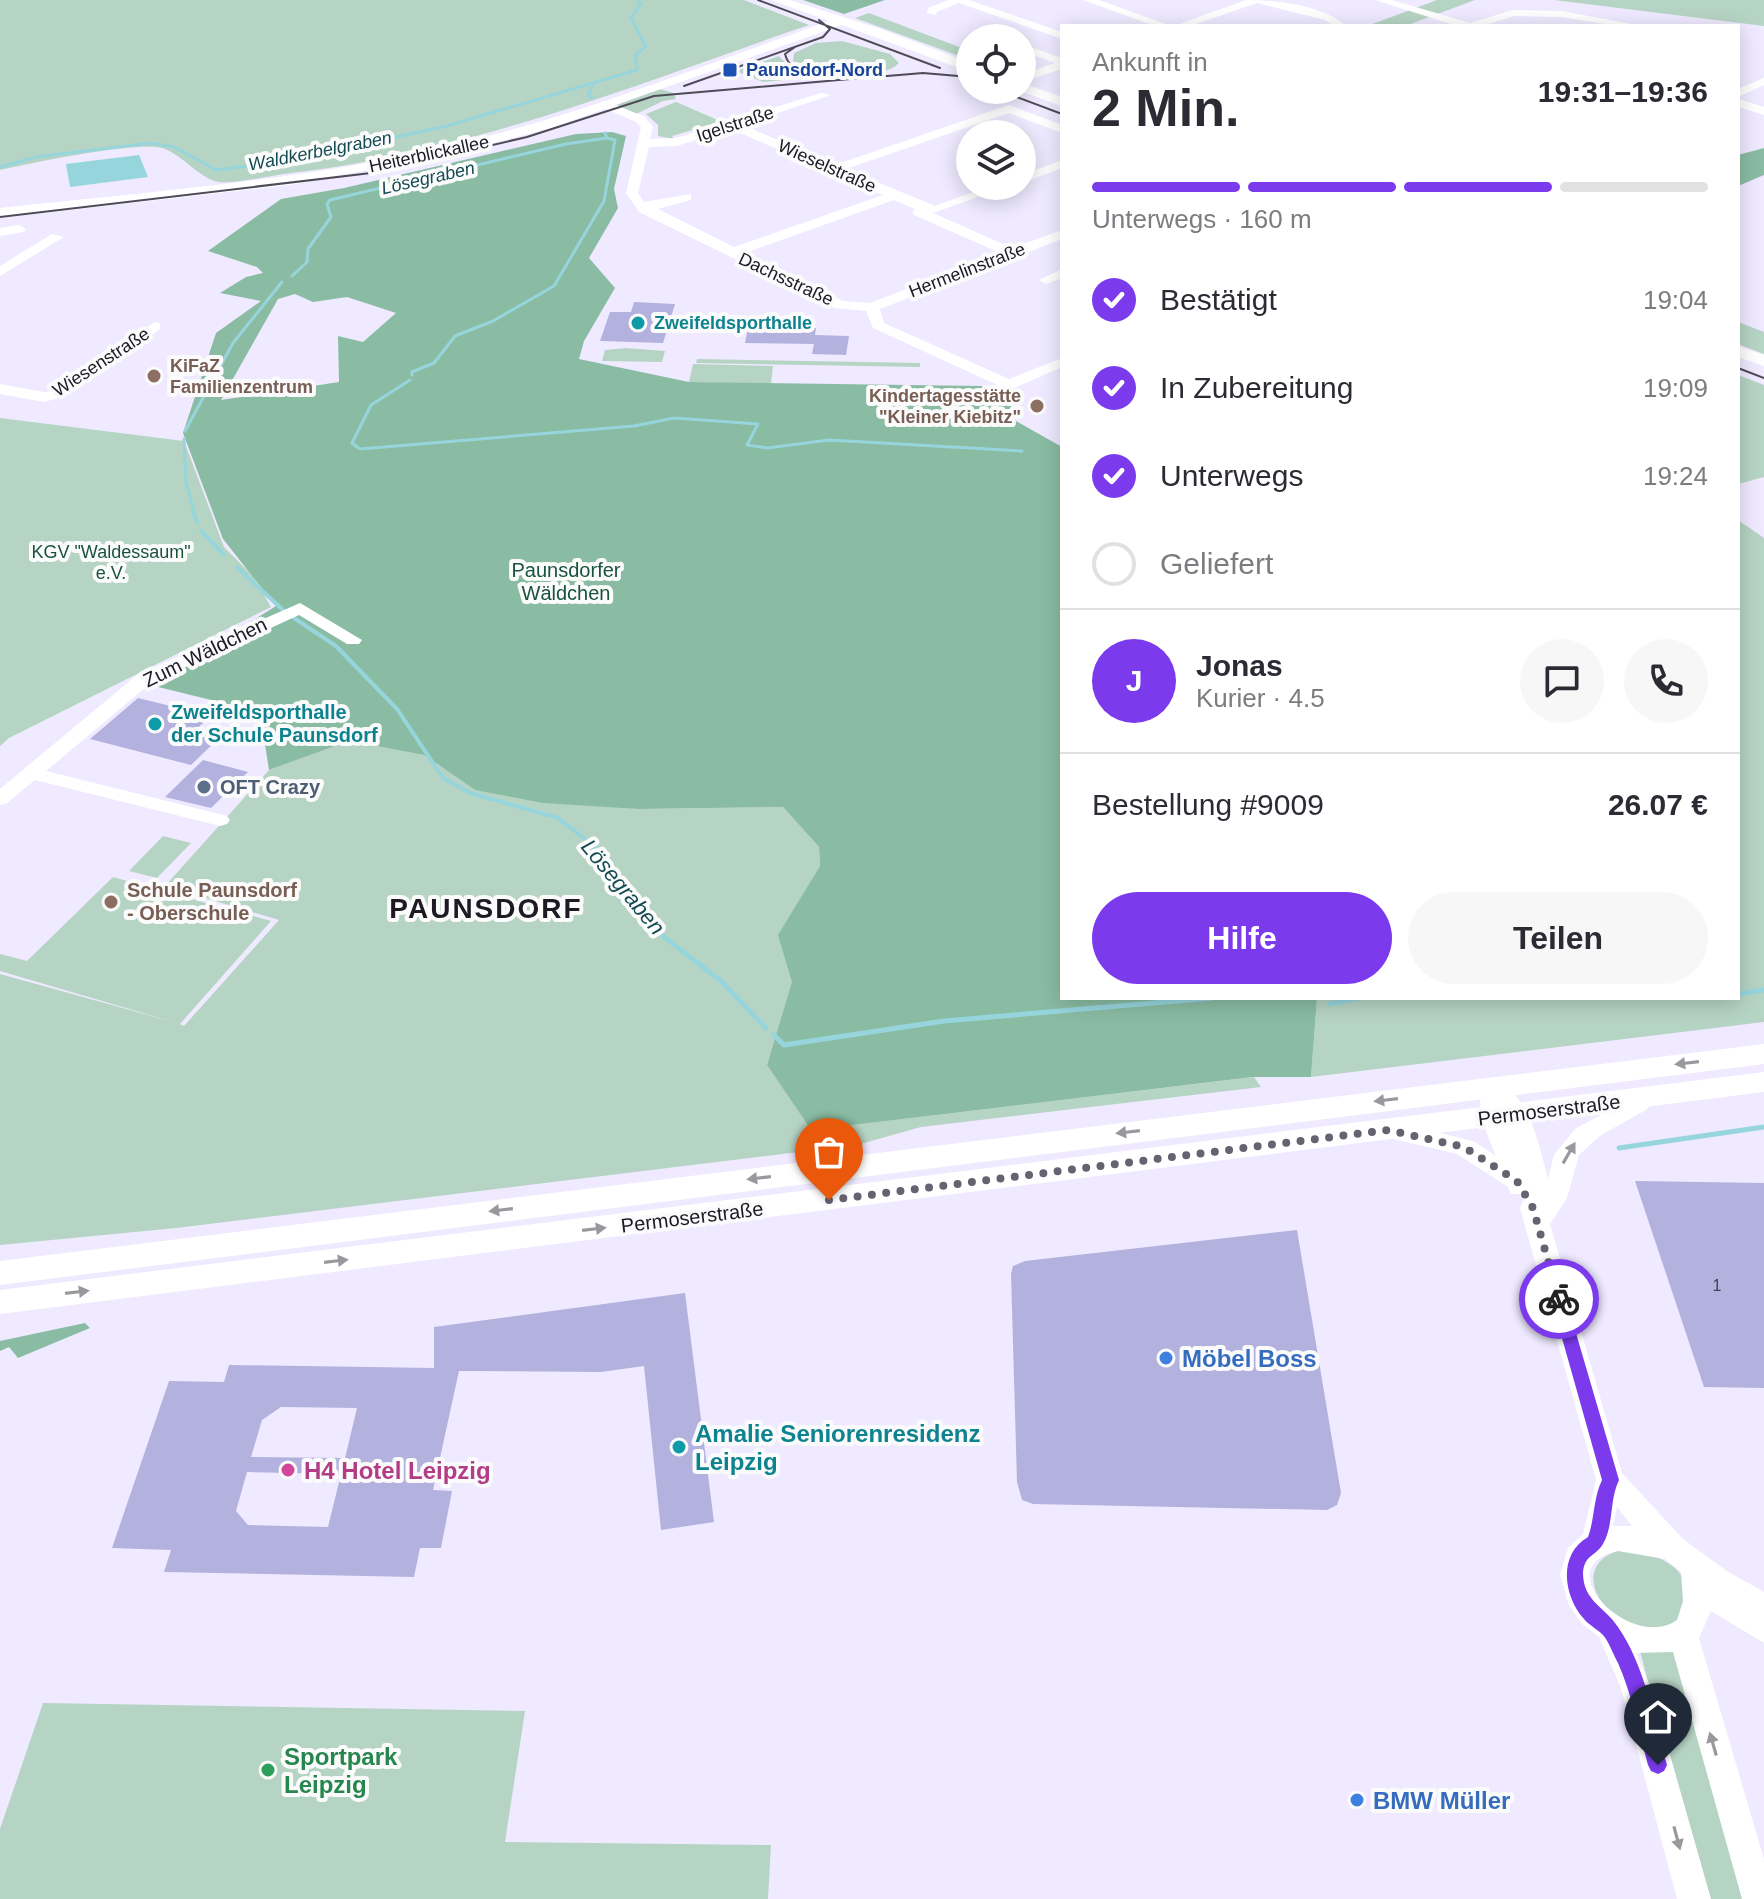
<!DOCTYPE html>
<html lang="de">
<head>
<meta charset="utf-8">
<style>
  :root { --surface:#fff; --page:#f7f7f7; --text:#2b2b33; --muted:#7c7c81; --line:#e1e1e2; --accent:#7c3aed }
  body { margin:0; font-family:Helvetica,sans-serif; background:var(--page); color:var(--text); height:100vh; display:flex; flex-direction:column; font-size:30px; white-space:nowrap }
  * { box-sizing:border-box; margin:0 }
  p { font-size:26px; color:var(--muted) }
  .icon { flex:none; width:44px; height:44px; fill:none; stroke:currentColor; stroke-width:2; stroke-linecap:round; stroke-linejoin:round }
  .map { position:relative; flex:1; overflow:hidden }
  .drawer { position:absolute; left:1060px; top:24px; width:680px; height:976px; display:flex; flex-direction:column; background:var(--surface); border-radius:0px; box-shadow:0 4px 20px #0003 }
  .drawer>* { flex:none }
  .buttons { position:absolute; left:956px; top:24px; display:grid; gap:16px }
  .buttons a { display:grid; place-items:center; width:80px; height:80px; border-radius:50%; background:var(--surface); box-shadow:0 4px 20px #0003; font-size:40px }
  .pin { position:absolute; display:grid; place-items:center; width:68px; height:68px; color:#fff; margin:-82px -34px; border-radius:50% 50% 50% 0; rotate:-45deg; box-shadow:0 0 8px #0007 }
  .pin .icon { rotate:45deg }
  .courier { position:absolute; display:grid; place-items:center; width:80px; height:80px; margin:-40px; border:6px solid #7c3aed; border-radius:50%; background:#fff; color:#222; box-shadow:0 2px 10px #0007 }
  .overview em { font-style:normal; font-weight:700 }
  .overview div { display:flex; flex-direction:column-reverse }
  .overview { display:flex; align-items:center; justify-content:space-between; height:136px; padding:0 32px }
  h1 { font-size:52px; font-weight:700; line-height:60px }
  .bar { display:grid; grid-template-columns:repeat(4,1fr); gap:12px 8px; align-content:center; height:96px; padding:0 32px }
  .bar i { height:10px; border-radius:6px; background:var(--line) }
  .bar .on { background:var(--accent) }
  .bar p { grid-column:span 4 }
  .line { display:flex; align-items:center; gap:20px; padding:0 32px; border-top:2px solid var(--line) }
  .line div { flex:1 }
  .round { display:grid; place-items:center; flex:none; width:84px; height:84px; border-radius:42px; background:var(--page) }
  ol { padding:0 32px; list-style:none }
  li { display:flex; align-items:center; gap:24px; height:88px }
  li p { margin-inline-start:auto }
  li .icon { padding:8px; border-radius:50%; background:var(--accent); color:#fff; stroke-width:4 }
  li:last-child { color:var(--muted) }
  li i { width:44px; height:44px; border:4px solid var(--line); border-radius:50% }
  .primary-button { display:flex; gap:16px; margin-top:auto; padding:16px 32px }
  .primary-button a { flex:1; height:92px; border-radius:48px; background:var(--accent); color:#fff; font-size:32px; font-weight:700; line-height:92px; text-align:center }
  .primary-button a+a { background:var(--page); color:var(--text) }
  .map>svg:first-child { display:block }
  .green { fill:#b6d4c4 }
  .forest { fill:#8abca3; fill-rule:evenodd }
  .water { fill:#97d5dd }
  .lines { fill:none; stroke-linecap:round; stroke-linejoin:round }
  .stream-far2 { stroke:#97d5dd; stroke-width:3 }
  .stream-far1 { stroke:#97d5dd; stroke-width:4 }
  .stream { stroke:#97d5dd; stroke-width:5 }
  .building { fill:#b3b2df; fill-rule:evenodd }
  .minor { fill:#fff; fill-rule:evenodd }
  .major { fill:#fff; fill-rule:evenodd }
  .tram { stroke:#4f4b58; stroke-width:2 }
  .oneway { fill:#99989c }
  .route { fill:#7c3aed }
  .done { stroke:#666371; stroke-width:8; stroke-dasharray:0 14.4 }
  .transit-dot { fill:#1a4fb4; stroke:#fbfbfb; stroke-width:3 }
  .culture-dot { fill:#0f9aa8; stroke:#fbfbfb; stroke-width:3 }
  .education-dot { fill:#8d6e63; stroke:#fbfbfb; stroke-width:3 }
  .service-dot { fill:#5c6f8a; stroke:#fbfbfb; stroke-width:3 }
  .shop-dot { fill:#3f7fe0; stroke:#fbfbfb; stroke-width:3 }
  .hotel-dot { fill:#d1479c; stroke:#fbfbfb; stroke-width:3 }
  .leisure-dot { fill:#2e9e5b; stroke:#fbfbfb; stroke-width:3 }
  .labels { text-anchor:middle; dominant-baseline:central; stroke-width:8; stroke-linejoin:round; paint-order:stroke }
  .number-label { font-size:16px; fill:#424053 }
  .far-transit-label { font-size:18px; font-weight:bold; fill:#164399; stroke:#fbfbfb; text-anchor:start }
  .far-street-label { font-size:18px; fill:#1d1a24; stroke:#fbfbfb }
  .far-water-label { font-size:18px; font-style:italic; fill:#144b52; stroke:#fbfbfb }
  .far-culture-label { font-size:18px; font-weight:bold; fill:#0d838f; stroke:#fbfbfb; text-anchor:start }
  .far-education-label { font-size:18px; font-weight:bold; fill:#785e54; stroke:#fbfbfb; text-anchor:start }
  .far-park-label { font-size:18px; fill:#18543c; stroke:#fbfbfb }
  .park-label { font-size:20px; fill:#18543c; stroke:#fbfbfb }
  .street-label { font-size:20px; fill:#1d1a24; stroke:#fbfbfb }
  .culture-label { font-size:20px; font-weight:bold; fill:#0d838f; stroke:#fbfbfb; text-anchor:start }
  .service-label { font-size:20px; font-weight:bold; fill:#4e5e75; stroke:#fbfbfb; text-anchor:start }
  .education-label { font-size:20px; font-weight:bold; fill:#785e54; stroke:#fbfbfb; text-anchor:start }
  .water-label { font-size:22px; font-style:italic; fill:#144b52; stroke:#fbfbfb }
  .near-shop-label { font-size:24px; font-weight:bold; fill:#366cbe; stroke:#fbfbfb; text-anchor:start }
  .near-culture-label { font-size:24px; font-weight:bold; fill:#0d838f; stroke:#fbfbfb; text-anchor:start }
  .near-hotel-label { font-size:24px; font-weight:bold; fill:#b23c85; stroke:#fbfbfb; text-anchor:start }
  .near-leisure-label { font-size:24px; font-weight:bold; fill:#27864d; stroke:#fbfbfb; text-anchor:start }
  .district-label { font-size:28px; font-weight:bold; letter-spacing:2px; fill:#1d1a24; stroke:#fbfbfb }
</style>
</head>
<body>
<div class="map">
<svg width="1764" height="1899" viewBox="0 0 1764 1899">
  <rect width="100%" height="100%" fill="#efeaff"/>
  <!-- green -->
  <path class="green" d="M0,0H744L809,25C640,83 469,153 291,173C274,175 234,184 219,182C198,178 182,154 162,148C135,141 31,163 0,170Z
    M1437,0H1475L1405,26H1367Z
    M1554,0H1764V26Z
    M869,13L970,51V60L855,18Z
    M842,41L890,54L899,63C882,81 810,80 793,61L794,53L816,43Z
    M779,56L792,70L815,77L763,82L736,71Z
    M660,89L673,93L676,99L663,101L636,114L614,103Z
    M676,102L720,121L723,124L716,123L672,136L674,139L658,136V125L646,114Z
    M1738,322L1764,332V354L1738,344Z
    M626,348L665,351L662,362L602,361L605,350Z
    M697,359L920,363V367L696,363Z
    M693,364L773,366L771,384L689,382Z
    M1738,375L1764,385V477L1738,484Z
    M0,418L184,441L224,547L253,576L271,607L9,738L0,746Z
    M1738,520L1764,538V1022L1311,1077L1317,998H1738Z
    M349,741L424,755L475,790L639,809L783,807L819,847L820,866L779,935L793,982L767,1065L811,1130L1254,1077L1261,1087L921,1127L857,1145L176,1228L0,1245V974L177,1023L0,971V954L27,961L113,877L271,921L180,1024L184,1026L279,920L165,886L269,770Z
    M163,836L191,843L157,878L129,871Z
    M1624,1549C1648,1553 1681,1560 1688,1590C1689,1597 1687,1609 1686,1616L1664,1632C1651,1628 1626,1627 1616,1618C1587,1594 1582,1559 1624,1549Z
    M1639,1647L1675,1648L1695,1707L1654,1705Z
    M43,1703L525,1711L505,1842L771,1845L768,1899H0V1829Z
    M1658,1717L1698,1718L1750,1899H1708Z"/>
  <!-- forest -->
  <path class="forest" d="M803,0H885L844,14Z
    M612,132L626,136L614,189L618,208L589,258L615,288L584,341L579,359L689,382L981,386L1006,391L1016,421L1062,447V998H1317L1311,1077H1253L811,1130L767,1065L792,982L778,935L820,866L819,847L783,807L639,809L543,803L475,790L424,755L349,741L269,770L260,712L150,685L276,606L223,539L183,433L216,333L261,301L220,293L246,277L263,273L257,267L208,251L281,199L344,188L576,134ZM295,294L313,302L347,297L396,313L363,342L338,336L339,382L221,400L278,299Z
    M1764,148V175L1738,186V155Z
    M85,1323L90,1328L18,1358L9,1347L0,1351V1341Z"/>
  <!-- water -->
  <path class="water" d="M139,155L148,177L70,187L66,164Z"/>
  <g class="lines">
    <!-- stream-far2 -->
    <path class="stream-far2" d="M592,98L588,94L593,86
      M0,167L36,157L150,143L174,147L216,170L279,162L447,126L637,70L635,55L646,47L631,18L641,4L638,0
      M292,276L307,262L308,249L331,217L327,204L330,200L566,144L607,138L605,133
      M412,375V372L434,363L455,336L493,321L554,286L604,201L615,140L607,138
      M410,380L371,405L352,443L360,449L634,426L674,418L758,424L747,445L767,448L829,440L1022,451
      M185,431L233,343L282,282
      M184,439L186,482L195,516"/>
    <!-- stream-far1 -->
    <path class="stream-far1" d="M194,514L197,522
      M201,531L224,555
      M237,567L283,610
      M291,616L336,646L397,709L443,778L470,793L558,818L590,843L617,877"/>
    <!-- stream -->
    <path class="stream" d="M615,875L664,937L721,981L766,1028
      M1738,994L1764,990
      M1330,1004L1358,998
      M774,1035L784,1045L944,1021L1212,998
      M1619,1148L1764,1127"/>
  </g>
  <!-- building -->
  <path class="building" d="M634,302L675,304L663,343L600,341L610,312H631Z
    M748,328H816L815,335L849,336L846,355L812,354L814,344L745,343Z
    M138,698L211,716L194,731L219,738L191,765L90,739Z
    M203,760L248,772L211,808L165,797Z
    M1635,1181L1764,1183V1388L1704,1387Z
    M1297,1230L1341,1493L1337,1505L1327,1510L1033,1504L1022,1500L1017,1482L1011,1274L1013,1266L1025,1261Z
    M685,1293L714,1522L661,1530L644,1366L601,1372L459,1371L433,1490L452,1491L441,1548H420L414,1577L164,1572L171,1550L112,1548L169,1381L224,1382L229,1365L434,1368V1327ZM281,1407L357,1408L345,1458L251,1457L262,1420ZM247,1472L341,1474L328,1527L248,1525L236,1511Z"/>
  <g class="lines">
    <!-- minor -->
    <path class="minor" d="M948,0H969L1062,32V39L959,3L937,12L936,15L927,13L928,8Z
      M1083,0H1099L1171,26H1155Z
      M1246,0C1276,0 1323,5 1346,26H1334L1325,20L1257,3L1190,26H1174Z
      M1375,0H1392L1470,23L1513,10L1562,11L1642,26H1617L1562,17L1514,16L1482,26H1457Z
      M989,33L1000,36L1002,38H985V34Z
      M1022,44L1062,58V69L1022,82V75L1055,63L1022,51Z
      M1764,78V85L1738,97V89Z
      M821,93L831,95L743,125L835,165L1009,105L1062,125V133L1009,113L846,169L935,206L990,186H1008L933,213L1012,248L1062,230V239L880,309L884,323L1009,379L1062,358V367L1014,388H1004L873,328L866,311L835,308L639,212L626,193L641,127L636,122L597,105L603,101L644,116L653,127L650,139L676,138ZM731,129L883,195L734,247L658,209L691,200V194L644,202L638,193L649,147L677,146ZM894,200L915,209L912,212L914,215L1000,253L870,303L843,301L745,253Z
      M1738,99L1764,107V115L1738,107Z
      M1062,160V168L1022,183V175Z
      M19,225L26,229L24,232L0,236V228Z
      M52,234L64,237L0,276V266Z
      M1062,269V278L1046,284L1039,280Z
      M155,322L160,323V329L62,397L44,402L0,394V384L44,392L52,391Z
      M300,603L362,640L359,644H347L299,615L151,683L46,771L227,816L230,820L227,824L220,826L35,780L7,803L0,805V789L137,675Z
      M1490,1078C1529,1090 1539,1145 1548,1179L1554,1155L1575,1129L1621,1104L1637,1091L1645,1088L1653,1091L1657,1097L1646,1110L1601,1135L1579,1155L1567,1198L1550,1224L1622,1473L1683,1539L1727,1571L1764,1592V1643L1711,1611L1699,1638L1764,1859V1899H1742L1673,1652L1636,1653L1651,1688L1711,1899H1677L1621,1688L1599,1637L1582,1624L1569,1605L1560,1575L1568,1548L1583,1534L1596,1480L1520,1208L1526,1194H1511L1508,1187L1457,1154L1381,1136L1378,1130L1381,1124L1390,1121L1473,1141L1496,1156C1489,1137 1475,1112 1482,1093L1478,1087L1482,1081ZM1617,1507L1632,1526H1613ZM1618,1551L1665,1559L1681,1572L1683,1601L1677,1620C1632,1652 1545,1567 1618,1551Z"/>
    <!-- major -->
    <path class="major" d="M771,0H790L878,28L970,63V72L842,25L551,128L460,152L290,185L0,218V208C154,191 311,180 461,143C586,113 707,64 829,21Z
      M1022,83L1062,97V106L1017,90H1022Z
      M1738,346L1764,355V366L1738,357Z
      M1764,1044V1064L0,1285V1261Z
      M1764,1072V1092L0,1314V1290Z"/>
    <!-- tram -->
    <path class="tram" d="M758,0L940,68
      M795,47L785,54C789,70 803,72 818,77
      M863,78L923,73L970,77
      M684,86L823,37L830,29L819,20
      M998,90L1062,114
      M0,217L371,173L527,137L654,96L873,77
      M1738,368L1764,378"/>
  </g>
  <!-- one-way arrows -->
  <defs><path id="oneway-solid" d="M-6-.8H1V-3.2L6.5 0L1 3.2V.8H-6Z" transform="scale(2)"/></defs>
  <g class="oneway">
    <use href="#oneway-solid" transform="translate(1687 1063) rotate(173)"/>
    <use href="#oneway-solid" transform="translate(1386 1100) rotate(173)"/>
    <use href="#oneway-solid" transform="translate(1128 1132) rotate(173)"/>
    <use href="#oneway-solid" transform="translate(1569 1153) rotate(-60)"/>
    <use href="#oneway-solid" transform="translate(759 1178) rotate(173)"/>
    <use href="#oneway-solid" transform="translate(501 1210) rotate(173)"/>
    <use href="#oneway-solid" transform="translate(594 1229) rotate(-7)"/>
    <use href="#oneway-solid" transform="translate(336 1261) rotate(-7)"/>
    <use href="#oneway-solid" transform="translate(77 1292) rotate(-7)"/>
    <use href="#oneway-solid" transform="translate(1713 1744) rotate(-106)"/>
    <use href="#oneway-solid" transform="translate(1677 1838) rotate(75)"/>
  </g>
  <!-- route -->
  <path class="route" d="M1559,1293L1566,1299L1619,1480C1609,1501 1614,1525 1603,1544C1596,1556 1584,1555 1583,1573C1583,1601 1605,1607 1618,1627C1645,1666 1654,1720 1667,1765L1664,1771L1658,1774L1651,1771L1648,1765C1639,1732 1632,1694 1618,1663C1613,1654 1609,1642 1603,1635C1597,1629 1589,1625 1584,1619C1563,1596 1558,1554 1588,1537C1595,1518 1593,1499 1602,1480L1551,1299Z"/>
  <g class="lines">
    <!-- done -->
    <path class="done" d="M829,1200L1388,1130L1464,1147L1517,1181L1533,1208L1559,1299"/>
  </g>
  <!-- markers -->
  <rect class="transit-dot" x="722" y="62" width="16" height="16" rx="4"/>
  <g class="culture-dot">
    <circle cx="638" cy="323" r="8"/>
    <circle cx="155" cy="724" r="8"/>
    <circle cx="679" cy="1447" r="8"/>
  </g>
  <g class="education-dot">
    <circle cx="154" cy="376" r="8"/>
    <circle cx="1037" cy="406" r="8"/>
    <circle cx="111" cy="902" r="8"/>
  </g>
  <circle class="service-dot" cx="204" cy="787" r="8"/>
  <g class="shop-dot">
    <circle cx="1166" cy="1358" r="8"/>
    <circle cx="1357" cy="1800" r="8"/>
  </g>
  <circle class="hotel-dot" cx="288" cy="1470" r="8"/>
  <circle class="leisure-dot" cx="268" cy="1770" r="8"/>
  <g class="labels">
    <!-- number labels -->
    <g class="number-label">
      <text x="1717" y="1285">1</text>
    </g>
    <!-- far-transit labels -->
    <g class="far-transit-label">
      <text x="746" y="70">Paunsdorf-Nord</text>
    </g>
    <!-- far-street labels -->
    <g class="far-street-label">
      <text transform="translate(735 124) rotate(-18)">Igelstraße</text>
      <text transform="translate(429 154) rotate(-12)">Heiterblickallee</text>
      <text transform="translate(827 166) rotate(24)">Wieselstraße</text>
      <text transform="translate(967 270) rotate(-21)">Hermelinstraße</text>
      <text transform="translate(786 279) rotate(25)">Dachsstraße</text>
      <text transform="translate(101 362) rotate(-33)">Wiesenstraße</text>
    </g>
    <!-- far-water labels -->
    <g class="far-water-label">
      <text transform="translate(320 151) rotate(-11)">Waldkerbelgraben</text>
      <text transform="translate(428 178) rotate(-13)">Lösegraben</text>
    </g>
    <!-- far-culture labels -->
    <g class="far-culture-label">
      <text x="654" y="323">Zweifeldsporthalle</text>
    </g>
    <!-- far-education labels -->
    <g class="far-education-label">
      <text x="170" y="366">KiFaZ<tspan x="170" dy="21">Familienzentrum</tspan></text>
      <text x="1021" y="396" text-anchor="end">Kindertagesstätte<tspan x="1021" dy="21">"Kleiner Kiebitz"</tspan></text>
    </g>
    <!-- far-park labels -->
    <g class="far-park-label">
      <text x="111" y="552">KGV "Waldessaum"<tspan x="111" dy="21">e.V.</tspan></text>
    </g>
    <!-- park labels -->
    <g class="park-label">
      <text x="566" y="570">Paunsdorfer<tspan x="566" dy="23">Wäldchen</tspan></text>
    </g>
    <!-- street labels -->
    <g class="street-label">
      <text transform="translate(205 652) rotate(-26)">Zum Wäldchen</text>
      <text transform="translate(1549 1110) rotate(-7)">Permoserstraße</text>
      <text transform="translate(692 1217) rotate(-7)">Permoserstraße</text>
    </g>
    <!-- culture labels -->
    <g class="culture-label">
      <text x="171" y="712">Zweifeldsporthalle<tspan x="171" dy="23">der Schule Paunsdorf</tspan></text>
    </g>
    <!-- service labels -->
    <g class="service-label">
      <text x="220" y="787">OFT Crazy</text>
    </g>
    <!-- education labels -->
    <g class="education-label">
      <text x="127" y="890">Schule Paunsdorf<tspan x="127" dy="23">- Oberschule</tspan></text>
    </g>
    <!-- water labels -->
    <g class="water-label">
      <text transform="translate(623 887) rotate(50)">Lösegraben</text>
    </g>
    <!-- near-shop labels -->
    <g class="near-shop-label">
      <text x="1182" y="1358">Möbel Boss</text>
      <text x="1373" y="1800">BMW Müller</text>
    </g>
    <!-- near-culture labels -->
    <g class="near-culture-label">
      <text x="695" y="1433">Amalie Seniorenresidenz<tspan x="695" dy="28">Leipzig</tspan></text>
    </g>
    <!-- near-hotel labels -->
    <g class="near-hotel-label">
      <text x="304" y="1470">H4 Hotel Leipzig</text>
    </g>
    <!-- near-leisure labels -->
    <g class="near-leisure-label">
      <text x="284" y="1756">Sportpark<tspan x="284" dy="28">Leipzig</tspan></text>
    </g>
    <!-- district labels -->
    <g class="district-label">
      <text x="486" y="908">PAUNSDORF</text>
    </g>
  </g>
</svg>
<div class="buttons">
<a><svg class="icon" aria-label="locate" viewBox="0 0 24 24"><circle cx="12" cy="12" r="6"/><path d="M12 2v4M12 18v4M2 12h4M18 12h4"/></svg></a>
<a><svg class="icon" aria-label="layers" viewBox="0 0 24 24"><path d="M12 4l9 5-9 5-9-5zM3 14l9 5 9-5"/></svg></a>
</div>
<div class="pin" style="left:829px;top:1200px;background:#ea580c"><svg class="icon" aria-label="bag" viewBox="0 0 24 24"><path d="M5 8h14l-1 12H6zM9 8a3 3 0 0 1 6 0"/></svg></div>
<div class="pin" style="left:1658px;top:1765px;background:#1f2937"><svg class="icon" aria-label="home" viewBox="0 0 24 24"><path d="M3 11l9-7 9 7M6 9v11h12V9"/></svg></div>
<div class="courier" style="left:1559px;top:1299px"><svg class="icon" aria-label="bike" viewBox="0 0 24 24"><circle cx="6" cy="16" r="4"/><circle cx="18" cy="16" r="4"/><path d="M6 16l4-8h5l3 8M10 8l3 8H6M13 5h3"/></svg></div>
<section class="drawer">
<div class="overview"><div><h1>2 Min.</h1><p>Ankunft in</p></div><em>19:31–19:36</em></div>
<div class="bar"><i class="on"></i><i class="on"></i><i class="on"></i><i></i><p>Unterwegs · 160 m</p></div>
<ol>
<li><svg class="icon" aria-label="check" viewBox="0 0 24 24"><path d="M5 12l5 5 9-10"/></svg>Bestätigt<p>19:04</p></li>
<li><svg class="icon" aria-label="check" viewBox="0 0 24 24"><path d="M5 12l5 5 9-10"/></svg>In Zubereitung<p>19:09</p></li>
<li><svg class="icon" aria-label="check" viewBox="0 0 24 24"><path d="M5 12l5 5 9-10"/></svg>Unterwegs<p>19:24</p></li>
<li><i></i>Geliefert</li>
</ol>
<div class="line" style="height:144px"><b class="round" style="background:var(--accent);color:#fff">J</b><div><b>Jonas</b><p>Kurier · 4.5</p></div><a class="round"><svg class="icon" aria-label="chat" viewBox="0 0 24 24"><path d="M4 5h16v11H9l-5 4z"/></svg></a><a class="round"><svg class="icon" aria-label="phone" viewBox="0 0 24 24"><path d="M5 4h4l2 5-3 2q2 4 5 5l2-3 5 2v4C11 20 4 13 5 4z"/></svg></a></div>
<div class="line" style="height:104px"><div>Bestellung #9009</div><b>26.07 €</b></div>
<div class="primary-button"><a>Hilfe</a><a>Teilen</a></div>
</section>
</div>
</body>
</html>
